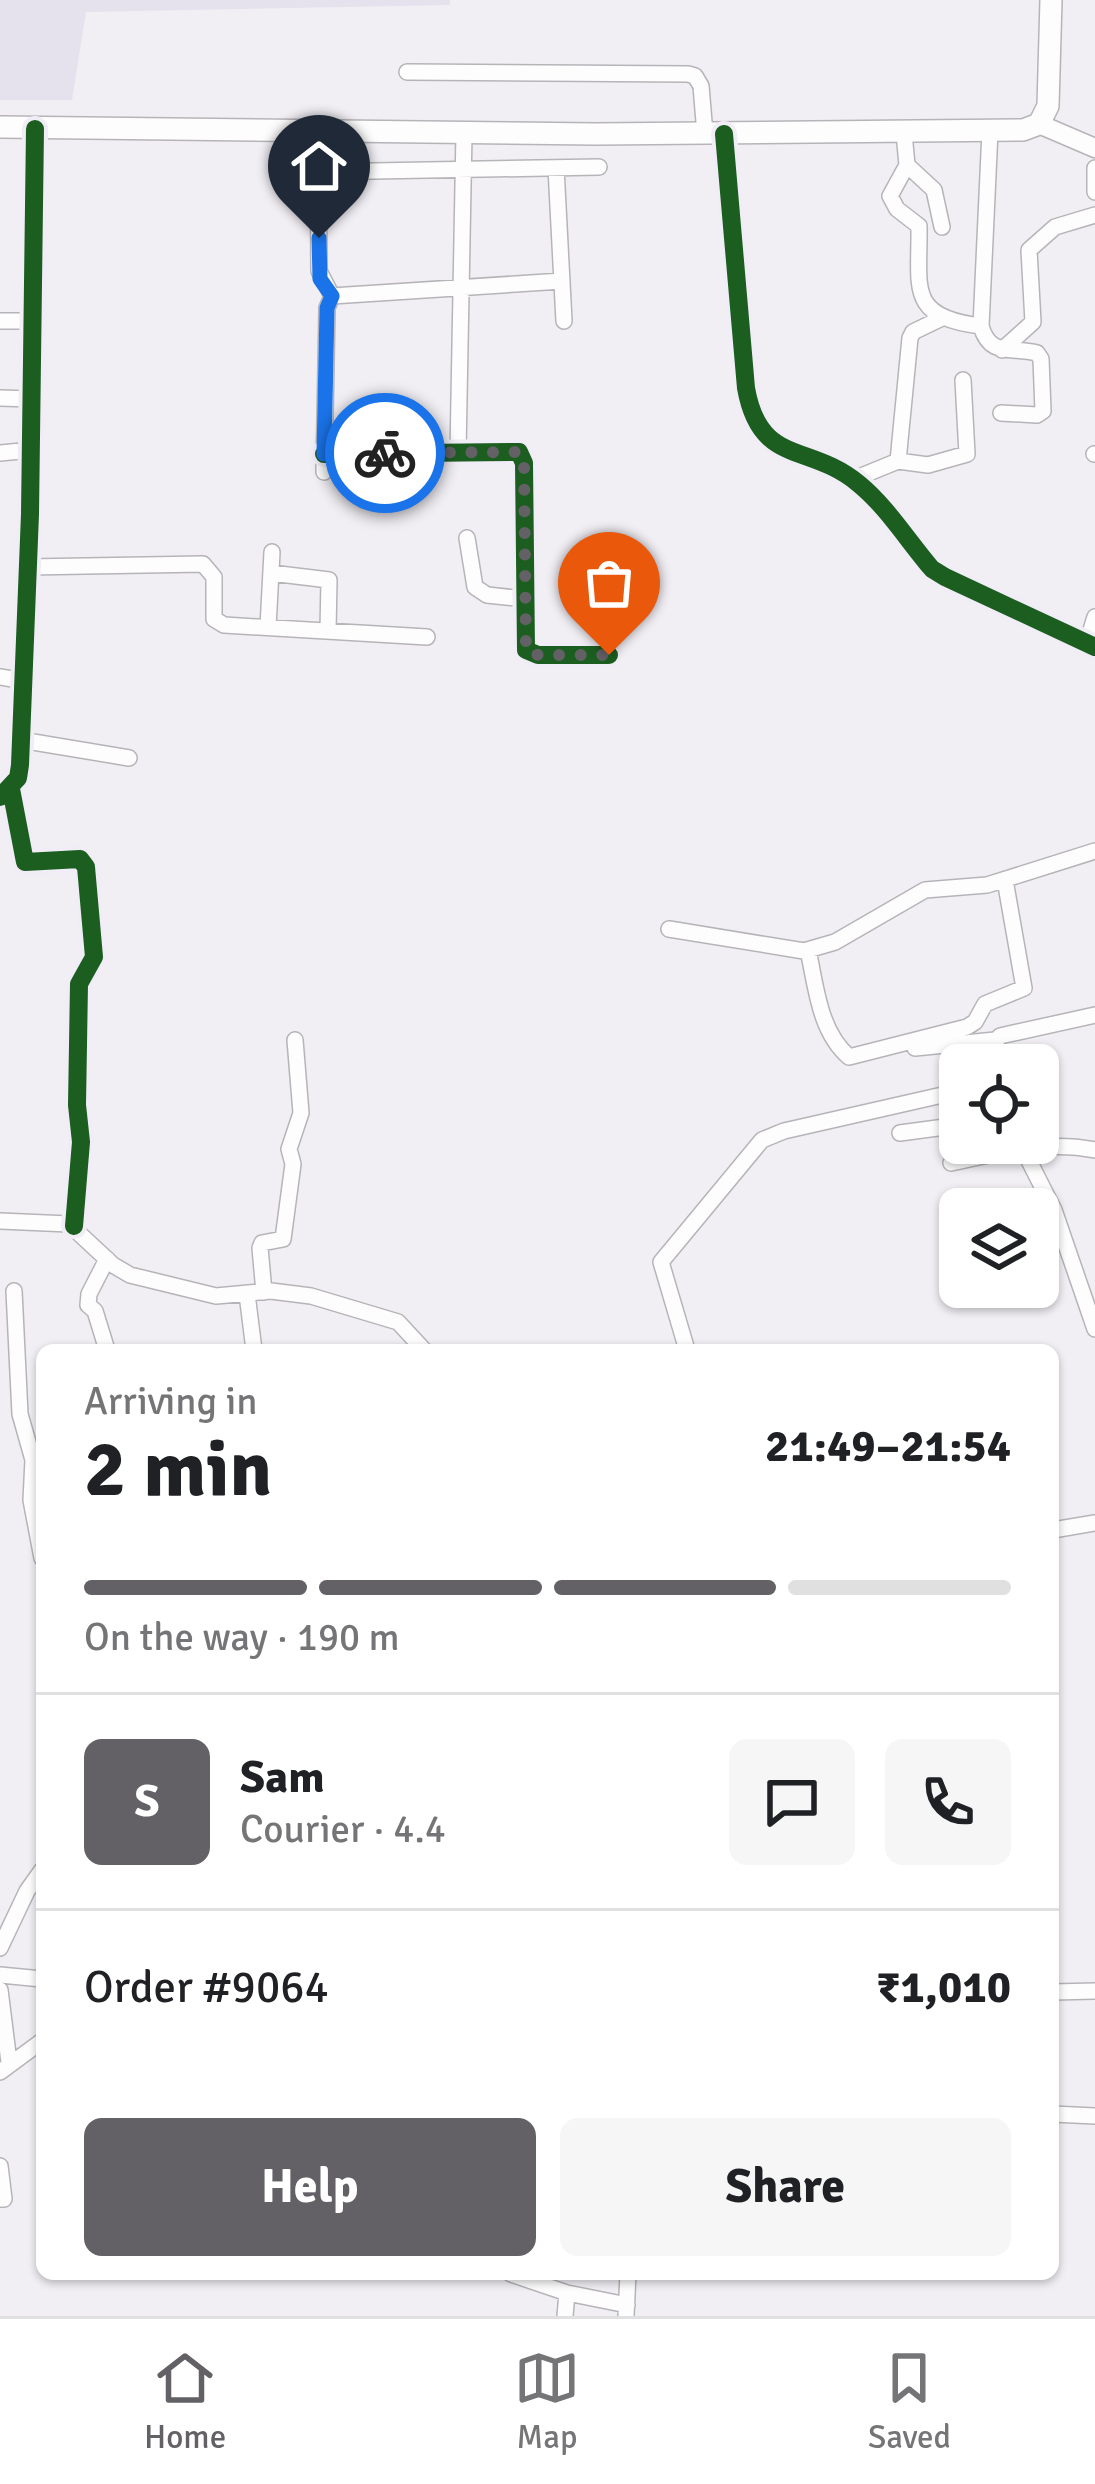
<!DOCTYPE html>
<html lang="en">
<head>
<meta charset="utf-8">
<style>
  :root { --surface:#fff; --page:#f6f6f6; --text:#202124; --muted:#757577; --line:#e0e0e0; --accent:#636165 }
  body { margin:0; font-family:Signika,sans-serif; background:var(--page); color:var(--text); height:100vh; display:flex; flex-direction:column; font-size:45px; white-space:nowrap }
  * { box-sizing:border-box; margin:0 }
  p { font-size:39px; color:var(--muted) }
  .icon { flex:none; width:66px; height:66px; fill:none; stroke:currentColor; stroke-width:2; stroke-linecap:round; stroke-linejoin:round }
  .map { position:relative; flex:1; overflow:hidden }
  .drawer { position:absolute; left:36px; top:1344px; width:1023px; height:936px; display:flex; flex-direction:column; background:var(--surface); border-radius:18px; box-shadow:0 3px 9px #0004 }
  .drawer>* { flex:none }
  .tools { position:absolute; left:939px; top:1044px; display:grid; gap:24px }
  .tools a { display:grid; place-items:center; width:120px; height:120px; border-radius:18px; background:var(--surface); box-shadow:0 3px 9px #0004; font-size:60px }
  .pin { position:absolute; display:grid; place-items:center; width:102px; height:102px; color:#fff; margin:-123px -51px; border-radius:50% 50% 50% 0; rotate:-45deg; box-shadow:0 0 12px #0007 }
  .pin .icon { rotate:45deg }
  .courier { position:absolute; display:grid; place-items:center; width:120px; height:120px; margin:-60px; border:9px solid #1a73e8; border-radius:50%; background:#fff; color:#222; box-shadow:0 3px 15px #0007 }
  .headline em { font-style:normal; font-weight:700 }
  .headline div { display:flex; flex-direction:column-reverse }
  .headline { display:flex; align-items:center; justify-content:space-between; height:204px; padding:0 48px }
  h1 { font-size:78px; font-weight:700; line-height:90px }
  .bar { display:grid; grid-template-columns:repeat(4,1fr); gap:18px 12px; align-content:center; height:144px; padding:0 48px }
  .bar i { height:15px; border-radius:9px; background:var(--line) }
  .bar .current { background:var(--accent) }
  .bar p { grid-column:span 4 }
  .line { display:flex; align-items:center; gap:30px; padding:0 48px; border-top:3px solid var(--line) }
  .line div { flex:1 }
  .round { display:grid; place-items:center; flex:none; width:126px; height:126px; border-radius:18px; background:var(--page) }
  .primary-button { display:flex; gap:24px; margin-top:auto; padding:24px 48px }
  .primary-button a { flex:1; height:138px; border-radius:18px; background:var(--accent); color:#fff; font-size:48px; font-weight:700; line-height:138px; text-align:center }
  .primary-button a+a { background:var(--page); color:var(--text) }
  .menu { display:flex; justify-content:space-around; align-items:center; height:168px; border-top:3px solid var(--line); background:var(--surface); font-size:33px; color:var(--muted) }
  .menu a { display:grid; justify-items:center; gap:6px }
  .menu .current { color:var(--accent) }
  .map>svg:first-child { display:block }
  .built { fill:#e6e2ed }
  .lines { fill:none; stroke-linecap:round; stroke-linejoin:round }
  .minor-casing { stroke:#b6b4b8; stroke-width:18 }
  .major-casing { stroke:#b6b4b8; stroke-width:21 }
  .highway-casing { stroke:#b6b4b8; stroke-width:24 }
  .minor { stroke:#fdfdfd; stroke-width:15 }
  .major { stroke:#fdfdfd; stroke-width:18 }
  .highway { stroke:#fdfdfd; stroke-width:21 }
  .cycleway-casing { stroke:#f1edf6; stroke-width:26 }
  .cycleway { stroke:#1b5e20; stroke-width:18 }
  .done { stroke:#636165; stroke-width:12; stroke-dasharray:0 21.6 }
  .route { stroke:#1a73e8; stroke-width:15 }
</style>
</head>
<body>
<div class="map">
<svg width="1095" height="2316" viewBox="0 0 1095 2316">
  <rect width="100%" height="100%" fill="#f1eff4"/>
  <!-- built -->
  <path class="built" d="M0,0H450V5L86,12L72,100H0Z"/>
  <g class="lines">
    <!-- minor casing -->
    <g class="minor-casing">
      <path id="minor" d="M407,72L688,74L695,76L701,86L705,134
        M318,131L319,271L332,296
        M990,131L981,326C990,358 1012,346 1037,353L1041,359L1043,411L1037,415L1001,413
        M904,133L907,165L890,196L897,209L919,226C920,287 906,317 981,326
        M724,134L746,388C760,467 809,442 859,484C887,507 908,541 932,569L945,577L1095,647
        M907,165L934,190L942,227
        M556,168L564,321
        M1095,168V192
        M319,172L599,167
        M0,321H33
        M1002,350L1033,322L1029,250L1055,227L1095,215
        M0,398L32,399
        M458,452L464,133
        M0,453L31,450
        M324,454L519,452L524,463L526,650L538,655H609
        M1094,454H1095
        M898,461L928,465L967,454L963,380
        M324,472L327,308L332,296L562,281
        M854,479L898,461L910,338L913,332L942,318
        M467,538L475,587L487,595L525,599
        M28,567L203,564L214,577V619L224,625L427,637
        M271,573L329,580L328,631
        M268,627L272,552
        M1087,643L1095,617
        M0,677L24,681
        M21,740L129,758
        M11,789L25,862L80,859L86,867L94,957L79,984L77,1105L81,1142L74,1226
        M0,797L18,778L20,765L30,514L35,129
        M669,929L804,951L835,942L925,890L987,885L1095,851
        M808,950C816,986 819,1031 849,1057L967,1027L975,1022L985,1004L1024,988L1005,880
        M915,1048L995,1040
        M996,1065L994,1044L1000,1036L1095,1015
        M900,1133L960,1125
        M1020,1143L1054,1210L1095,1329
        M951,1163C999,1153 1046,1140 1095,1150
        M0,1221L69,1224L113,1265L130,1275L216,1296L271,1291L311,1296L398,1322L424,1350
        M107,1259L89,1294L88,1305L95,1311L107,1350
        M14,1291L20,1414L33,1460L31,1500L42,1558
        M264,1292L260,1248L262,1243L283,1239L293,1164L289,1149L301,1113L295,1040
        M247,1294L254,1350
        M687,1350L661,1262L762,1140L784,1131L960,1091
        M1053,1530L1095,1523
        M0,1948L27,1891L42,1870
        M0,1975L42,1979
        M0,1990L9,2062
        M1053,1992L1095,1991
        M0,2072L42,2041
        M1053,2114L1095,2116
        M0,2166L4,2199H0
        M511,2274L567,2293L627,2305
        M565,2316L567,2293
        M626,2316L628,2274"/>
    </g>
    <!-- major casing -->
    <g class="major-casing">
      <path id="major" d="M1039,124L1095,148"/>
    </g>
    <!-- highway casing -->
    <g class="highway-casing">
      <path id="highway" d="M0,127L596,134L1023,130L1039,124L1048,106L1051,0"/>
    </g>
    <!-- minor -->
    <use href="#minor" class="minor"/>
    <!-- major -->
    <use href="#major" class="major"/>
    <!-- highway -->
    <use href="#highway" class="highway"/>
    <!-- cycleway casing -->
    <g class="cycleway-casing">
      <path id="cycleway" d="M724,134L746,388C760,467 809,442 859,484C887,507 908,541 932,569L945,577L1095,647
        M324,454L519,452L524,463L526,650L538,655H609
        M11,789L25,862L80,859L86,867L94,957L79,984L77,1105L81,1142L74,1226
        M0,797L18,778L20,765L30,514L35,129"/>
    </g>
    <!-- cycleway -->
    <use href="#cycleway" class="cycleway"/>
  </g>
  <g class="lines">
    <!-- done -->
    <path class="done" d="M385,453L519,452L524,463L526,650L538,655H609"/>
    <!-- route -->
    <path class="route" d="M319,238L320,279L332,296L327,308L324,454L385,453"/>
  </g>
</svg>
<div class="tools">
<a><svg class="icon" aria-label="locate" viewBox="0 0 24 24"><circle cx="12" cy="12" r="6"/><path d="M12 2v4M12 18v4M2 12h4M18 12h4"/></svg></a>
<a><svg class="icon" aria-label="layers" viewBox="0 0 24 24"><path d="M12 4l9 5-9 5-9-5zM3 14l9 5 9-5"/></svg></a>
</div>
<div class="pin" style="left:609px;top:655px;background:#ea580c"><svg class="icon" aria-label="bag" viewBox="0 0 24 24"><path d="M5 8h14l-1 12H6zM9 8a3 3 0 0 1 6 0"/></svg></div>
<div class="pin" style="left:319px;top:238px;background:#1f2937"><svg class="icon" aria-label="home" viewBox="0 0 24 24"><path d="M3 11l9-7 9 7M6 9v11h12V9"/></svg></div>
<div class="courier" style="left:385px;top:453px"><svg class="icon" aria-label="bike" viewBox="0 0 24 24"><circle cx="6" cy="16" r="4"/><circle cx="18" cy="16" r="4"/><path d="M6 16l4-8h5l3 8M10 8l3 8H6M13 5h3"/></svg></div>
<section class="drawer">
<div class="headline"><div><h1>2 min</h1><p>Arriving in</p></div><em>21:49–21:54</em></div>
<div class="bar"><i class="current"></i><i class="current"></i><i class="current"></i><i></i><p>On the way · 190 m</p></div>
<div class="line" style="height:216px"><b class="round" style="background:var(--accent);color:#fff">S</b><div><b>Sam</b><p>Courier · 4.4</p></div><a class="round"><svg class="icon" aria-label="chat" viewBox="0 0 24 24"><path d="M4 5h16v11H9l-5 4z"/></svg></a><a class="round"><svg class="icon" aria-label="phone" viewBox="0 0 24 24"><path d="M5 4h4l2 5-3 2q2 4 5 5l2-3 5 2v4C11 20 4 13 5 4z"/></svg></a></div>
<div class="line" style="height:156px"><div>Order #9064</div><b>₹1,010</b></div>
<div class="primary-button"><a>Help</a><a>Share</a></div>
</section>
</div>
<nav class="menu">
<a class="current"><svg class="icon" aria-label="home" viewBox="0 0 24 24"><path d="M3 11l9-7 9 7M6 9v11h12V9"/></svg>Home</a>
<a><svg class="icon" aria-label="map" viewBox="0 0 24 24"><path d="M3 6l6-2 6 2 6-2v14l-6 2-6-2-6 2zM9 4v14M15 6v14"/></svg>Map</a>
<a><svg class="icon" aria-label="saved" viewBox="0 0 24 24"><path d="M7 4h10v16l-5-4-5 4z"/></svg>Saved</a>
</nav>
</body>
</html>
